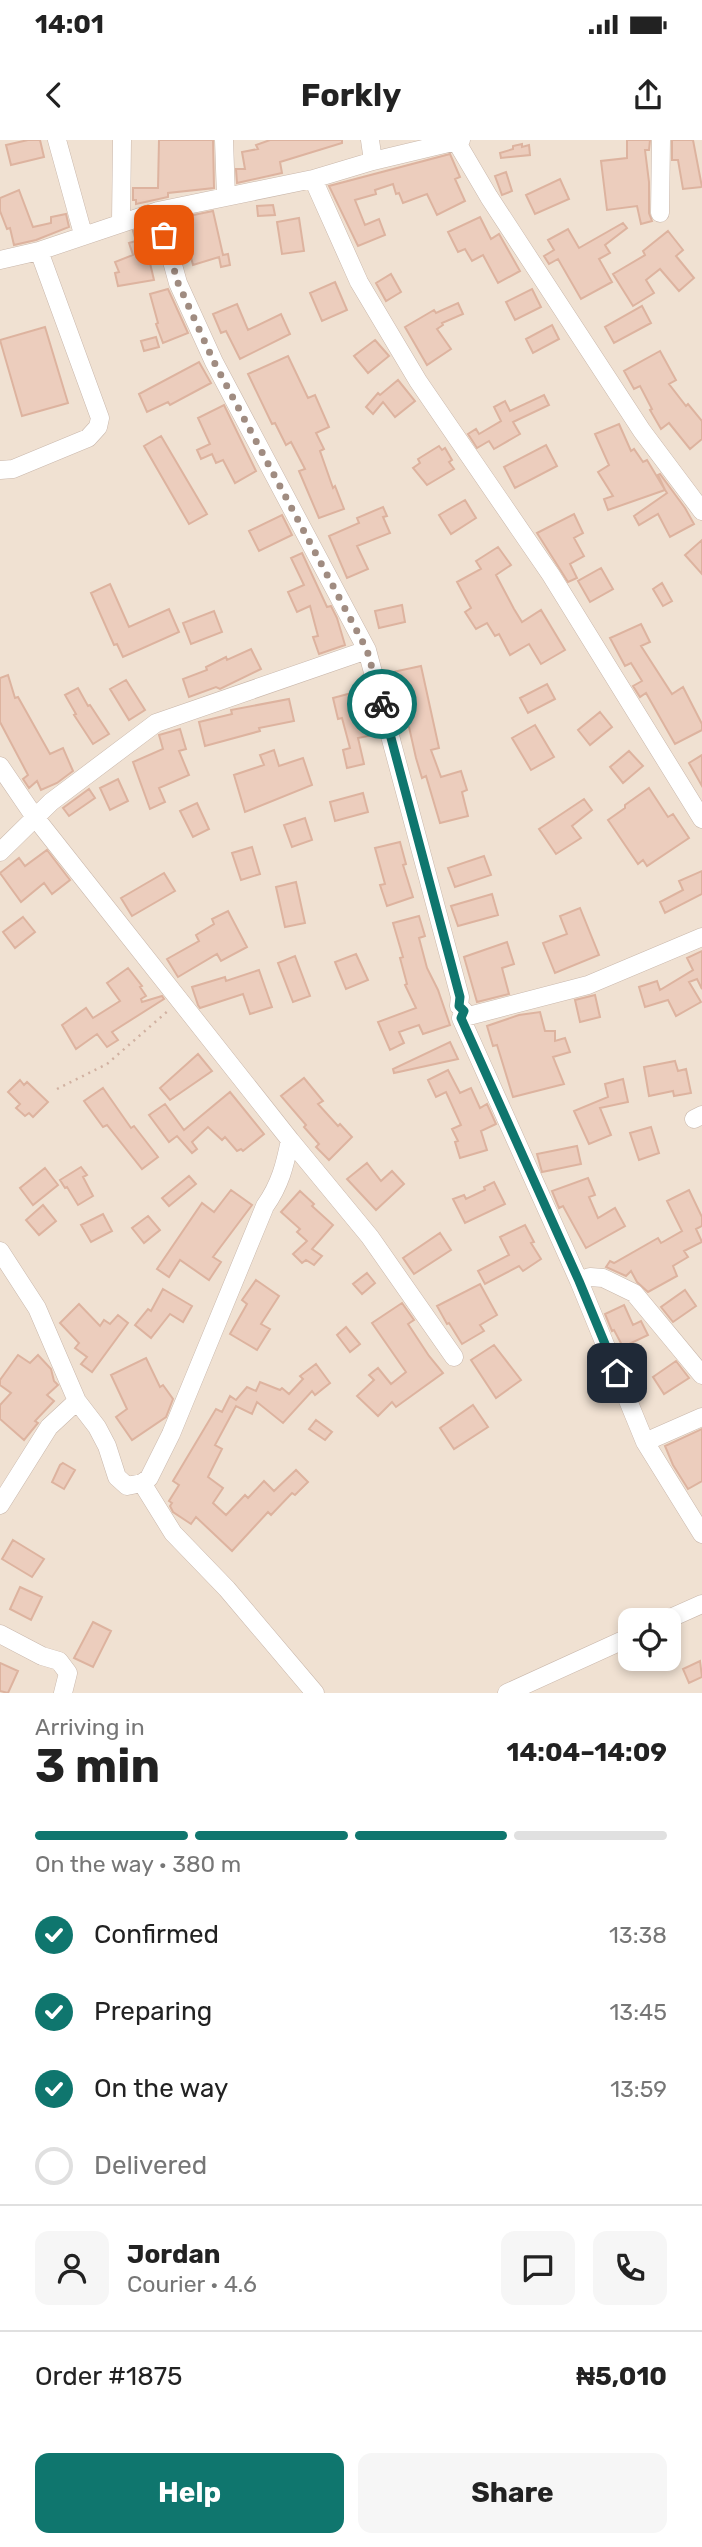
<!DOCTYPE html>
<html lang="en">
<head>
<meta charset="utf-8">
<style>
  :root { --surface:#fff; --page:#f6f6f6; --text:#222; --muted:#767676; --line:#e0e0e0; --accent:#0f766e }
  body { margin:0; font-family:Rubik,sans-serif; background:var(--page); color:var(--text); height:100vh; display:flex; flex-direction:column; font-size:26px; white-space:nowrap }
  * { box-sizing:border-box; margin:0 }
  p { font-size:23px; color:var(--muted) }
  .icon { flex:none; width:38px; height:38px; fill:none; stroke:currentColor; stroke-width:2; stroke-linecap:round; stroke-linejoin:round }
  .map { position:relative; height:1553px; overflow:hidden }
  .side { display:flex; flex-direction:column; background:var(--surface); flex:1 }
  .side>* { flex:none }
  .tools { position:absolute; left:618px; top:1468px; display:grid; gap:14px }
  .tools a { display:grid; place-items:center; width:63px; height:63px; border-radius:14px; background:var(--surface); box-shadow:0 4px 10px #0003; font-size:35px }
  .pin { position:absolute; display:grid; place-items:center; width:60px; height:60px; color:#fff; margin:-30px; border-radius:14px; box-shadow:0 4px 10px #0006 }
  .courier { position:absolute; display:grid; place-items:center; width:70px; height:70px; margin:-35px; border:5px solid #0f766e; border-radius:50%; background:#fff; color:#222; box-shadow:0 2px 9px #0007 }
  .overview em { font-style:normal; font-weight:700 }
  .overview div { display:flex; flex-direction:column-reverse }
  .overview { display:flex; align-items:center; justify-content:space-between; height:119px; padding:0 35px }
  h1 { font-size:46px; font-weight:700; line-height:52px }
  .bar { display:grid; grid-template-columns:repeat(4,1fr); gap:10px 7px; align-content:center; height:84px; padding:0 35px }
  .bar i { height:9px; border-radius:5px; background:var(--line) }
  .bar .active { background:var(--accent) }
  .bar p { grid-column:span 4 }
  .line { display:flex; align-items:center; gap:18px; padding:0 35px; border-top:2px solid var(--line) }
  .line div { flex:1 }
  .round { display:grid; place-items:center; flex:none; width:74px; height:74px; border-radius:14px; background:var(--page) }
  ol { padding:0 35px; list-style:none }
  li { display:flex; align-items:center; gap:21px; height:77px }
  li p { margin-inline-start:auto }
  li .icon { padding:7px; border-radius:50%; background:var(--accent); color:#fff; stroke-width:4 }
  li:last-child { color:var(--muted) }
  li i { width:38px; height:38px; border:4px solid var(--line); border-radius:50% }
  .action { display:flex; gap:14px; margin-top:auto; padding:14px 35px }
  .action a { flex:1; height:80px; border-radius:14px; background:var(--accent); color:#fff; font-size:28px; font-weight:700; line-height:80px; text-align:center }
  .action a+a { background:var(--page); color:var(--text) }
  .status { display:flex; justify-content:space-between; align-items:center; height:49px; padding:0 35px; background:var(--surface); direction:ltr }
  .status svg { height:19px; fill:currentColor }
  header { display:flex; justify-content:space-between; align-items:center; height:91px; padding:0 35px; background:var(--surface); font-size:32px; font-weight:700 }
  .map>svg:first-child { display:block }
  .residential { fill:#f0e1d2; fill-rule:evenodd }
  .building { fill:#eccdbd; stroke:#ddb39f; stroke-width:2 }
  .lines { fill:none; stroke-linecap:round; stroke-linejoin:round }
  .minor-casing { stroke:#c9b7ab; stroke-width:19 }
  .path { stroke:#d1b1a1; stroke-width:2.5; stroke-dasharray:2 5; stroke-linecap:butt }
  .minor { stroke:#fff; stroke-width:18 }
  .done { stroke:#a08c81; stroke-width:7; stroke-dasharray:0 12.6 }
  .route { stroke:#0f766e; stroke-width:9 }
</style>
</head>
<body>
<div class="status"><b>14:01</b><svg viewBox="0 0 49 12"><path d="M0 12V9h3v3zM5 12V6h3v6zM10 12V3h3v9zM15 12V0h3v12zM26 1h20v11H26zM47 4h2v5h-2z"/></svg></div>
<header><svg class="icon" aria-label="back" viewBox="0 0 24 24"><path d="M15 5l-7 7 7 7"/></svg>Forkly<svg class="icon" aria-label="share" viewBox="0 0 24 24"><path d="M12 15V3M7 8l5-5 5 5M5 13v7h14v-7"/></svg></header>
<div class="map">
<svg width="702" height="1553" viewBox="0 0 702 1553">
  <rect width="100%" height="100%" fill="#faefe3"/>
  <!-- residential -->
  <path class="residential" d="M0,0H702V1553H0ZM630,1480H668V1519H630Z"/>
  <!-- building -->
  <path class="building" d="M28,0H40L44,17L11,25L6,5Z
    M159,0H213L214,48L168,53V57L136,64V60H133V48H158Z
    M270,0H342V3L280,22L282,33L237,43L236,29H245L242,12L258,9L256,5Z
    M627,0H650L649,10H645L649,42V73L652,81L641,84L637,66L607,70L601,21L627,18Z
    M672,0H693L702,47L683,49L678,20H672Z
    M522,4V7L529,5L530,15L501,18L500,13L513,9V6Z
    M450,14L460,37L455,39L465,61L437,75L427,54L403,63L399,53L396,54L393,44L375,50L376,54L355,60L365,85L379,79L385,95L358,106L329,46Z
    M506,32L512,51L502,55L495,36Z
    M560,39L569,59L535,74L526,55Z
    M19,50L33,87L51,83V77L66,74L69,87L36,100L14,105L10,88L7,89L0,71V58Z
    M273,65L275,75L258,76L257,66Z
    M213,71L223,115L228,114L230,125L221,127L219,117L193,125L190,113L187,114L181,93L184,92L179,78Z
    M480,77L491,99L499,94L520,131L498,143L483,115L472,121L465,109L458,112L448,92Z
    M299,78L304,111L282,114L277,82Z
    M623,83L627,88L605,105L610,113L599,119L612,142L581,159L558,119L549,124L544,116L554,110L548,100L568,89L579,108Z
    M150,86L159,116L149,119L154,140L118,146L115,133L119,132L115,122L133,115L129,103L136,101L133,91Z
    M668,91L683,110L676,116L694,138L679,151L660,129L646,140L654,153L633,166L613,134L645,115L643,111Z
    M391,134L401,152L386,161L376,143Z
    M335,142L347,170L322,181L310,153Z
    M168,149L188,193L163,203L156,184L158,183L150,154Z
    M532,149L541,167L515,180L506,162Z
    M458,163L463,174L442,183L443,185L437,189L451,209L427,225L405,187L434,170L436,173Z
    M237,164L248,190L281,174L290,194L240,219L226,191L221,193L213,174Z
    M642,166L651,183L614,203L605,187Z
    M552,185L559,199L533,213L526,199Z
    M45,187L68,263L22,276L0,200Z
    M156,197L159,207L144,211L141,201Z
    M375,200L389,216L368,233L354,216Z
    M660,211L676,240L669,244L686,266L688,264L702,281V299L690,309L669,283L661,289L650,270L652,269L640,246L634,249L624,231Z
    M288,216L308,258L315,255L329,287L316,293L324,309L320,311L333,348L335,346L344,369L319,378L299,331L305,329L291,302L286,305L275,283L272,284L248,234Z
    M199,222L211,243L170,265L168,262L147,272L139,254Z
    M398,240L415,261L395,277L383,262L373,274L366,267L378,253L380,255Z
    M544,255L549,265L513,282L520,294L494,309L489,301L477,308L468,294L476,289L479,294L501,281L494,267L505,261L510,271Z
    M224,265L256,331L235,343L223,320L216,323L212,314L201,319L197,310L210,304L198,278Z
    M619,284L631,311L634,309L643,322L647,320L665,350L658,335L660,334L685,368L694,384L670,397L658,374L639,385L634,376L667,353L665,350L608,370L604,359L613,356L598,332L609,325L595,294Z
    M161,296L207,374L189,384L144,306Z
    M546,305L557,326L515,348L504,327Z
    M439,306L442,310L445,308L452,320L449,322L454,329L427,345L413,328L420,323L418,319Z
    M465,360L476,378L451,394L439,375Z
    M383,367L387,376L383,377L390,393L357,406L368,429L347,438L329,396L359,383L357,378Z
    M574,374L583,393L574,398L584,416L570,424L577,438L568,442L537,393Z
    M282,375L292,395L259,411L249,391Z
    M702,400V434L685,415Z
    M498,407L511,425L496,435L514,469L522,482L541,470L565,510L541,524L529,504L510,515L499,494L495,496L487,483L476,489L465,472L471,468L457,442L481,429L476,421Z
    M302,413L327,467L331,466L337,478L345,505L319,514L313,497L318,496L310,466L297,472L288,452L304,445L291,418Z
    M601,428L613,449L590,462L578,441Z
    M662,443L672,461L663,466L653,449Z
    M110,444L129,487L169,469L179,492L123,517L117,504L114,505L91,453Z
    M402,465L405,482L379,488L375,471Z
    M214,471L222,492L191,504L183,483Z
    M641,484L650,502L641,506L672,554L683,547L702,584V590L675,604L646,553L640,557L633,546L642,541L631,523L625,526L610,498Z
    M251,509L261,529L220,549L216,547L189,557L183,539L207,530L206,527L226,517L227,520Z
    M421,526L439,608L431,610L441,637L461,631L467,650L462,652L468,676L440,683L426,636L422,638L416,618L409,587H406L393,532Z
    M8,535L15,558L18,557L50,614L63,608L73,631L57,643L41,650L37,641L29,648L23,639L28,635L0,582V538Z
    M126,540L145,570L129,580L110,549Z
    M547,544L555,559L528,573L520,558Z
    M78,548L88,566L90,565L109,594L93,604L74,575L76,574L65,555Z
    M359,551L366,577L369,576L373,595L358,598L364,624L347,628L343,610L350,608L342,578L338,579L333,558Z
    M289,559L294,581L259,588L260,591L205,606L199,582L232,574L231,570Z
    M600,572L612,587L590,605L578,590Z
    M535,585L554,617L531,630L512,598Z
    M180,589L186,609L179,611L189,635L159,648L165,662L150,669L133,622L163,609L159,595Z
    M274,610L279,626L303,618L312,645L245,672L234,635L264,625L260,615Z
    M629,611L643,626L623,643L610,627Z
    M702,615V646L689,623Z
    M118,639L128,661L110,670L100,648Z
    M649,648L668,677L673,674L689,698L647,726L643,720L638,724L608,680L625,668V665Z
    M89,649L95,658L69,676L63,668Z
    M363,653L368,672L335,681L330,662Z
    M584,659L592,670L572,686L581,698L556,714L539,689Z
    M197,663L209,689L193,697L180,671Z
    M305,678L312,700L292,707L284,685Z
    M400,702L406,724L403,725L413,757L387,766L380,745L385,744L375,708Z
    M252,707L260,734L241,740L232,713Z
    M47,710L70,740L52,754L44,743L21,762L0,733L19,718L25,726Z
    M484,716L491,735L455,747L448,728Z
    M702,731V754L665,773L660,762L683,750L679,741Z
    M164,733L175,751L132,776L121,758Z
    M296,742L305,783L285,787L276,747Z
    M492,754L498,775L458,786L451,766Z
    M580,768L599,815L555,833L543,803L567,794L560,776Z
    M228,771L247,807L221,821L217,814L178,837L167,819L199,801L196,795L214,784L212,779Z
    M419,776L425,796L419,798L427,828L438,850L450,885L423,894L419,885L399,892L404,903L390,910L378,882L416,868L405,845L407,844L400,818L403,817L393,783Z
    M23,777L35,792L15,808L3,792Z
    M507,802L514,824L502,828L509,854L477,862L464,817Z
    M702,811V849L697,839L689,842L701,862L676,876L668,860L645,867L639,847L657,841L660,850L693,830L687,818Z
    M356,814L368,840L346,849L335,822Z
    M295,816L310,856L293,862L278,823Z
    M128,828L142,846L140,847L146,856L141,859L142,862L162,856L164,859L112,892L118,900L107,907L97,894L76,909L62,885L86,868L93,878L120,861L107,843Z
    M259,830L272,867L250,874L243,854L200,868L198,865L192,847L225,837L226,841Z
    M595,855L600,877L580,882L575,860Z
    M540,872L545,891H555V901L565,898L570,912L553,917L564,944L513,957L497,905L493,906L487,886L519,875Z
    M450,902L458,919L394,933L393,929Z
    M198,914L212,931L170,960L160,948Z
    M675,921L678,931L686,929L691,953L674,956L673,951L649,956L644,927Z
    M448,930L460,953L471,948L480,968L487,964L496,984L481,991L487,1010L460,1018L455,1002L458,1001L452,989L461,985L446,952L436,957L428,940Z
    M304,938L323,961L318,964L338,986L340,984L352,997L329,1020L316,1007L319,1004L304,987L306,985L281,956Z
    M623,939L628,962L600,968L611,995L589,1004L574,971L608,957L605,944Z
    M20,940L24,945L27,942L48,962L33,977L29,973L25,976L16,968L20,964L8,952Z
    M103,948L131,988L134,986L158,1017L142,1029L107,985L103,987L84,961Z
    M230,952L264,994L243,1011L241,1009L237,1011L225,997L222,1000L208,987L192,1002L197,1009L192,1013L177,996L169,1002L149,975L165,964L184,990Z
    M651,987L659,1013L639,1020L630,993Z
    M577,1006L581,1024L542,1032L537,1014Z
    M367,1023L381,1041L392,1031L404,1044L376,1070L347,1039Z
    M81,1027L87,1035L83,1037L93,1056L78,1065L67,1047L65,1048L60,1040Z
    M45,1028L58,1045L33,1065L20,1048Z
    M189,1036L196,1044L169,1066L162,1058Z
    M588,1038L595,1055L589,1057L598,1078L615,1068L625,1086L586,1108L563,1066L559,1068L552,1051Z
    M494,1042L505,1064L465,1083L453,1059L464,1055L466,1059L485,1050L484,1047Z
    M231,1050L252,1065L213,1117L221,1122L209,1140L180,1120L169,1137L157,1129L202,1063L214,1072Z
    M689,1050L702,1077V1086L696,1089L702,1102L684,1111L688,1117L673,1126L677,1136L648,1152L637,1142L631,1131L626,1136L606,1127L610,1121L614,1123L658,1098L661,1103L682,1091L667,1061Z
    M300,1051L314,1064L312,1066L333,1085L312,1109L322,1116L314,1125L306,1120L302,1123L293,1114L307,1101L297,1092L300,1089L281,1072Z
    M43,1065L56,1081L39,1095L26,1080Z
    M103,1074L112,1091L91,1102L81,1085Z
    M148,1076L160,1090L144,1103L132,1088Z
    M525,1085L534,1102L531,1103L541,1119L523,1131L519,1126L485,1144L478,1131L509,1115L500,1097Z
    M440,1093L451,1110L414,1134L403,1118Z
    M367,1133L375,1143L362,1154L353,1144Z
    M256,1140L279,1156L261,1184L270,1189L257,1210L230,1194L247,1164L242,1160Z
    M480,1144L497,1175L480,1185L484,1191L462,1204L449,1183L447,1184L437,1166Z
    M163,1149L192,1166L183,1182L170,1174L151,1198L135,1185L148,1169L151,1171Z
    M685,1150L696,1166L673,1182L661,1167Z
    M402,1163L414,1180L408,1184L429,1216L443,1233L396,1267L392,1262L378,1276L357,1256L374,1240L369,1235L378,1228L391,1244L406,1232L372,1183Z
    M79,1164L100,1186L104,1180L110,1184L118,1175L128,1183L92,1232L81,1224L87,1217L75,1208L79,1203L60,1183Z
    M624,1165L633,1185L641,1181L648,1195L623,1207L614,1190L612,1191L605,1174Z
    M346,1187L360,1204L350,1212L337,1195Z
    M494,1205L521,1240L496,1258L471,1220Z
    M18,1215L30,1223L38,1215L51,1229L54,1241L58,1245L47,1255L54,1261L35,1281L38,1283L24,1300L0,1279V1265L11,1253L0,1245V1240Z
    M146,1218L160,1247L163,1245L173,1259L166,1277L132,1300L116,1277L127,1269L111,1235Z
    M676,1221L689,1238L664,1254L653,1237Z
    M316,1224L330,1243L315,1255L312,1251L283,1283L257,1262L252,1274L236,1266L215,1305L222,1309L208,1337L223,1348L213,1363L226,1375L245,1355L248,1358L264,1341L274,1351L296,1330L308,1342L295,1355L292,1353L271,1375L268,1372L232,1411L196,1377L191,1384L173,1372L170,1366L172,1363L169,1361L179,1345L173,1341L216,1269L222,1272L230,1256L236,1260L247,1247L256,1251L260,1242L280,1250L282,1248L289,1254L303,1239L300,1236Z
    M473,1265L488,1287L454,1309L440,1288Z
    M316,1280L332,1292L325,1300L309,1289Z
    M702,1289V1341L688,1349L673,1325L665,1306Z
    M63,1323L75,1330L64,1349L52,1342L60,1325Z
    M13,1400L44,1419L32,1437L2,1419Z
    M20,1447L42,1457L31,1480L10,1469Z
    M93,1482L111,1491L93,1527L74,1518Z
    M700,1521L702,1537L689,1543L683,1529Z
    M0,1523L18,1531L8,1553L0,1551Z"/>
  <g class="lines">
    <!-- minor casing -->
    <g class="minor-casing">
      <path id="minor" d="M57,0L83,94
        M224,0L226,57
        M370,0L373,21
        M456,1L489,57L642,291L702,371
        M313,39L359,142L418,241L551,435L702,679
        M158,71L178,143L214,222L367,510L460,857L459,866L464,871L461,878L588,845L702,797
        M660,73L661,0
        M121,82L122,0
        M0,120L39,111L158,71L313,39L373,21L461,0
        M0,330L13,329L88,298L98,287L100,278L39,111
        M0,626L34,676L290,1000C285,1025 280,1045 265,1066L171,1294L149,1338L142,1343L127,1346L117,1337L107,1306L97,1287L77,1261L37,1168L0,1111
        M0,712L51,662L156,583L367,510
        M461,878L579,1141L645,1302L702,1394
        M694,979L702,975
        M290,1000L370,1097L454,1217
        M579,1141L590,1137L603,1138L634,1153L702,1235
        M645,1302L702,1277
        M142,1343L173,1393L227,1449L315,1553
        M0,1365L49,1287L77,1261
        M666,1480L702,1464
        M0,1494L42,1516L59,1521L68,1533L63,1553
        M507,1553L630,1497"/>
    </g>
    <!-- path -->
    <path class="path" d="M57,949L107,924L169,870"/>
    <!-- minor -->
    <use href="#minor" class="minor"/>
  </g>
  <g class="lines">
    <!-- done -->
    <path class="done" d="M164,95L178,143L214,222L367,510L382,564"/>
    <!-- route -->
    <path class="route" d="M382,564L460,857L459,866L464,871L461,878L579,1141L617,1233"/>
  </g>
</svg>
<div class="tools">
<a><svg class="icon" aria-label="locate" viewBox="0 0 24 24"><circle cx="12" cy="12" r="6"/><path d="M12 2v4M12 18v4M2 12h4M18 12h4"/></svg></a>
</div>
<div class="pin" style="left:164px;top:95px;background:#ea580c"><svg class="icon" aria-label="bag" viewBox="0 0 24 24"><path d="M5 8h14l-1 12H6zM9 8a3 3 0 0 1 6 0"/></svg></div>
<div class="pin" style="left:617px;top:1233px;background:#1f2937"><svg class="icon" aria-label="home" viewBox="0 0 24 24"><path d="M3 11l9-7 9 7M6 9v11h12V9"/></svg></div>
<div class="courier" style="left:382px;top:564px"><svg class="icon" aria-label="bike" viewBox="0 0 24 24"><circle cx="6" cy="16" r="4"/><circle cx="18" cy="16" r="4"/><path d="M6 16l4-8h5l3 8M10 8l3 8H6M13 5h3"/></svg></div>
</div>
<section class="side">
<div class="overview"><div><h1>3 min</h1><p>Arriving in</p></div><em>14:04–14:09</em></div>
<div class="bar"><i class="active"></i><i class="active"></i><i class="active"></i><i></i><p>On the way · 380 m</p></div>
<ol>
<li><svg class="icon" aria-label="check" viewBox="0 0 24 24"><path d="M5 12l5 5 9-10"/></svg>Confirmed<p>13:38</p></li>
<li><svg class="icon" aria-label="check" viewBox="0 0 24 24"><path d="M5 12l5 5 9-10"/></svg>Preparing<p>13:45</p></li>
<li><svg class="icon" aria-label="check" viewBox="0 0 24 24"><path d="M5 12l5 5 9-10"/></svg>On the way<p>13:59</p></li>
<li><i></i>Delivered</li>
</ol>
<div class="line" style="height:126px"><a class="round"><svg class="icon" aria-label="person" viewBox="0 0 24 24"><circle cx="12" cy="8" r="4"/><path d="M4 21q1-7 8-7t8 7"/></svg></a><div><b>Jordan</b><p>Courier · 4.6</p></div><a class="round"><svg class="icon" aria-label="chat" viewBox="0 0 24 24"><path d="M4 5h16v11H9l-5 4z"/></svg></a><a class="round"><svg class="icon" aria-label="phone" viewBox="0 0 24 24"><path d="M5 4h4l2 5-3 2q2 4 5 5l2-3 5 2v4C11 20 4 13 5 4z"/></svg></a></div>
<div class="line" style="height:91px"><div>Order #1875</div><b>₦5,010</b></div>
<div class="action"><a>Help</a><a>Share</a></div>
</section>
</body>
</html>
